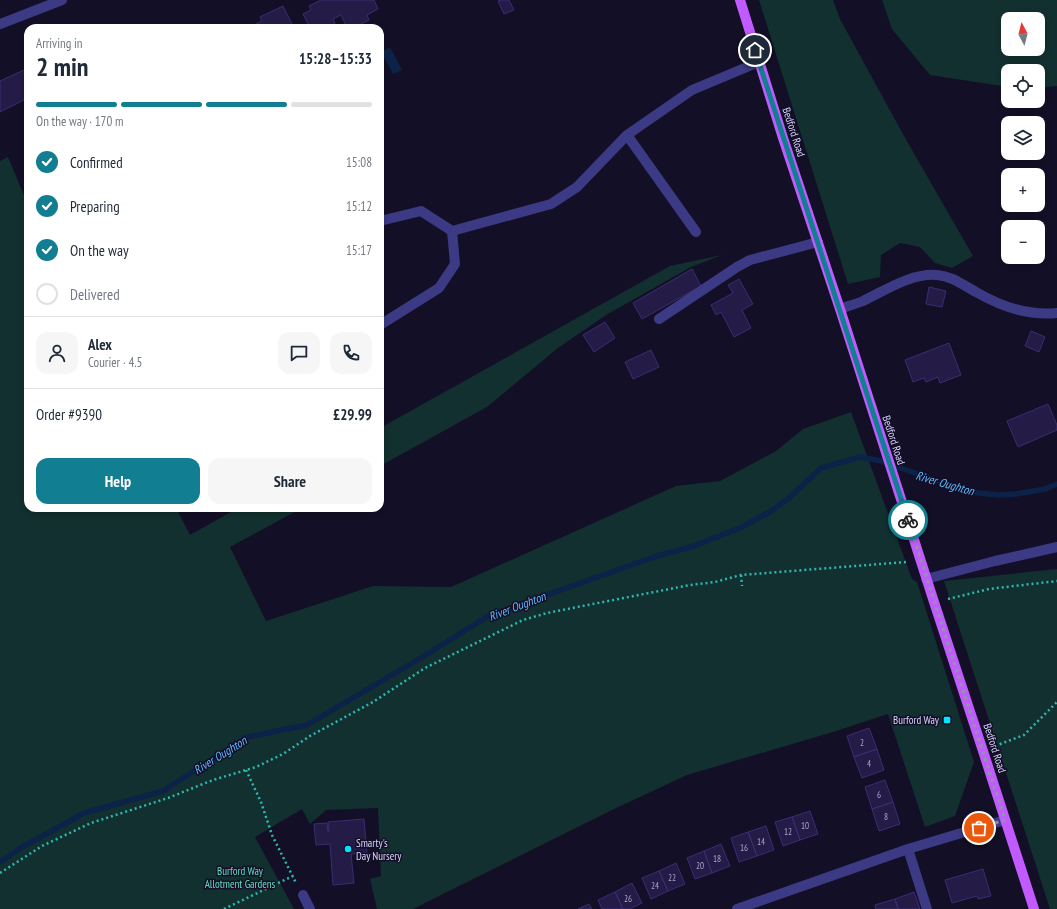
<!DOCTYPE html>
<html lang="en">
<head>
<meta charset="utf-8">
<style>
  :root { --surface:#fff; --page:#f6f6f7; --text:#1f2937; --muted:#747a83; --line:#e0e1e3; --accent:#117e91 }
  body { margin:0; font-family:"PT Sans Narrow",sans-serif; background:var(--page); color:var(--text); height:100vh; display:flex; flex-direction:column; font-size:15px; white-space:nowrap }
  * { box-sizing:border-box; margin:0 }
  p { font-size:13px; color:var(--muted) }
  .icon { flex:none; width:22px; height:22px; fill:none; stroke:currentColor; stroke-width:2; stroke-linecap:round; stroke-linejoin:round }
  .map { position:relative; flex:1; overflow:hidden }
  .drawer { position:absolute; left:24px; top:24px; width:360px; height:488px; display:flex; flex-direction:column; background:var(--surface); border-radius:12px; box-shadow:0 2px 6px #0003 }
  .drawer>* { flex:none }
  .needle { width:26px; rotate:353deg }
  .controls { position:absolute; left:1001px; top:12px; display:grid; gap:8px }
  .controls a { display:grid; place-items:center; width:44px; height:44px; border-radius:8px; background:var(--surface); box-shadow:0 2px 6px #0003; font-size:20px }
  .pin { position:absolute; display:grid; place-items:center; width:34px; height:34px; color:#fff; margin:-17px; border:2px solid #fff; border-radius:50%; box-shadow:0 1px 4px #0007 }
  .courier { position:absolute; display:grid; place-items:center; width:40px; height:40px; margin:-20px; border:3px solid #117e91; border-radius:50%; background:#fff; color:#222; box-shadow:0 1px 5px #0007 }
  .head em { font-style:normal; font-weight:700 }
  .head div { display:flex; flex-direction:column-reverse }
  .head { display:flex; align-items:center; justify-content:space-between; height:68px; padding:0 12px }
  h1 { font-size:26px; font-weight:700; line-height:30px }
  .bar { display:grid; grid-template-columns:repeat(4,1fr); gap:6px 4px; align-content:center; height:48px; padding:0 12px }
  .bar i { height:5px; border-radius:3px; background:var(--line) }
  .bar .on { background:var(--accent) }
  .bar p { grid-column:span 4 }
  .line { display:flex; align-items:center; gap:10px; padding:0 12px; border-top:1px solid var(--line) }
  .line div { flex:1 }
  .round { display:grid; place-items:center; flex:none; width:42px; height:42px; border-radius:12px; background:var(--page) }
  ol { padding:0 12px; list-style:none }
  li { display:flex; align-items:center; gap:12px; height:44px }
  li p { margin-inline-start:auto }
  li .icon { padding:4px; border-radius:50%; background:var(--accent); color:#fff; stroke-width:4 }
  li:last-child { color:var(--muted) }
  li i { width:22px; height:22px; border:2px solid var(--line); border-radius:50% }
  .button { display:flex; gap:8px; margin-top:auto; padding:8px 12px }
  .button a { flex:1; height:46px; border-radius:12px; background:var(--accent); color:#fff; font-size:16px; font-weight:700; line-height:46px; text-align:center }
  .button a+a { background:var(--page); color:var(--text) }
  .map>svg:first-child { display:block }
  .green { fill:#12302f; fill-rule:evenodd }
  .water { fill:#0c2248 }
  .lines { fill:none; stroke-linecap:round; stroke-linejoin:round }
  .stream { stroke:#0c2248; stroke-width:5.5 }
  .building { fill:#241b47; stroke:#3b2d73 }
  .path { stroke:#2fb8b0; stroke-width:2.5; stroke-dasharray:2 3; stroke-linecap:butt }
  .minor { stroke:#3d3a85; stroke-width:10 }
  .major { stroke:#c25bff; stroke-width:10 }
  .done { stroke:#948fb3; stroke-width:4; stroke-dasharray:0 7.2 }
  .route { stroke:#117e91; stroke-width:5 }
  .poi-dot { fill:#00e5ff; stroke:#130f26; stroke-width:1.5 }
  .labels { text-anchor:middle; dominant-baseline:central; stroke-width:3; stroke-linejoin:round; paint-order:stroke }
  .number-label { font-size:9px; fill:#aca6d1 }
  .street-label { font-size:11px; fill:#d9d4ff; stroke:#130f26 }
  .poi-label { font-size:11px; fill:#d9d4ff; stroke:#130f26; text-anchor:end }
  .park-label { font-size:11px; fill:#5fe0c0; stroke:#130f26 }
  .water-label { font-size:12px; font-style:italic; fill:#62b6ff; stroke:#130f26 }
</style>
</head>
<body>
<div class="map">
<svg width="1057" height="909" viewBox="0 0 1057 909">
  <rect width="100%" height="100%" fill="#130f26"/>
  <!-- green -->
  <path class="green" d="M759,0H833L840,19L904,136L973,256L952,268L935,263L920,247L900,243L881,255L880,277L848,284Z
    M882,0H1057V86L1038,88V71H1008V87L930,75L892,29ZM1008,19H1038V49H1008Z
    M8,157L28,205V508H176L190,535L238,508H302L230,547L266,621L373,586L451,587L676,486L720,481L776,451L803,429L851,412L912,579L917,582L974,762L955,816L925,827L888,714L833,732L687,775L614,809L413,909H377L370,879L381,876L378,808L326,810L310,824L302,809L255,837L294,909H0V161Z
    M722,255L691,267L606,315L558,348L487,407L380,466V428L670,266Z
    M1057,569V909H1050L944,581Z"/>
  <!-- water -->
  <path class="water" d="M390,47L402,70L393,74L381,52Z"/>
  <g class="lines">
    <!-- stream -->
    <path class="stream" d="M0,862L19,849L84,813L163,791L247,737L307,725L419,659L490,615L657,556L694,546L740,528L773,510L789,498L821,468L861,457L881,461L969,492L999,495L1016,494L1045,489L1057,484"/>
  </g>
  <!-- building -->
  <path class="building" d="M321,0H374L378,9L367,15L369,20L353,28H347L341,15L333,19L335,23L326,28H319V26L315,28H310L303,14L311,10L309,6Z
    M501,0H509L514,10L504,14L498,1Z
    M283,6L294,28H248L262,21L260,17Z
    M26,69L28,72V98L0,112V81Z
    M692,269L701,286L642,319L633,303Z
    M739,279L753,304L742,310L751,328L734,337L721,312L716,315L711,305L733,293L728,285Z
    M929,287L946,291L942,307L926,304Z
    M605,322L615,338L594,352L583,335Z
    M1031,331L1045,337L1039,352L1025,346Z
    M949,343L961,375L940,383L938,377L926,382L924,378L913,382L905,360Z
    M651,350L659,367L633,379L625,362Z
    M1048,404L1057,425V430L1018,447L1007,421Z
    M869,728L877,749L854,757L847,736Z
    M877,749L884,770L862,778L854,757Z
    M885,780L893,802L872,809L865,787Z
    M893,802L900,824L879,831L872,809Z
    M810,811L818,834L800,840L792,817Z
    M792,817L800,840L783,846L775,822Z
    M364,819L367,853L351,854L354,883L333,885L330,844L316,845L314,824L327,823L328,832H329L328,822Z
    M766,826L774,850L757,856L748,832Z
    M748,832L757,856L739,862L731,838Z
    M721,844L730,866L712,873L704,851Z
    M704,851L712,873L695,879L687,858Z
    M676,863L685,884L668,891L659,871Z
    M983,869L991,896L978,899L977,896L952,903L945,880Z
    M659,871L668,891L651,899L642,878Z
    M632,883L642,903L630,909H623L615,892Z
    M615,892L623,909H602L598,900Z
    M914,892L920,909H898L895,899Z
    M895,899L898,909H876L875,905Z
    M589,904L592,909H578Z"/>
  <g class="lines">
    <!-- path -->
    <path class="path" d="M741,575L742,586
      M948,599L989,589L1057,581
      M995,746L1024,735L1057,702
      M246,770L261,802L272,835L296,883
      M0,873L42,846L91,823L168,798L213,780L256,767L283,754L310,736L373,702L425,668L523,620L547,613L690,585L715,582L741,575L906,562
      M224,909L293,876"/>
    <!-- minor -->
    <path class="minor" d="M0,24L62,0
      M627,135L696,232
      M380,221L421,211L452,231L455,264L439,288L380,325
      M452,231L551,204L577,187L627,135L692,90L759,62
      M840,309C848,306 856,304 863,301C886,290 911,273 937,275C952,276 963,285 976,292C1000,306 1028,316 1057,313
      M659,319L737,267L750,260L818,242
      M926,579L995,561L1057,547
      M908,849L927,909
      M303,895L310,909
      M737,909L908,849L1005,820"/>
    <!-- major -->
    <path class="major" d="M740,0L783,138L840,309L934,602L983,751L1034,909"/>
  </g>
  <g class="lines">
    <!-- done -->
    <path class="done" d="M908,520L1005,820L979,828"/>
    <!-- route -->
    <path class="route" d="M755,50L908,520"/>
  </g>
  <!-- markers -->
  <g class="poi-dot">
    <rect x="943" y="716" width="8" height="8" rx="2"/>
    <circle cx="348" cy="849" r="4"/>
  </g>
  <g class="labels">
    <!-- number labels -->
    <g class="number-label">
      <text x="862" y="742">2</text>
      <text x="869" y="763">4</text>
      <text x="879" y="794">6</text>
      <text x="886" y="816">8</text>
      <text x="805" y="825">10</text>
      <text x="788" y="831">12</text>
      <text x="761" y="841">14</text>
      <text x="744" y="847">16</text>
      <text x="717" y="858">18</text>
      <text x="700" y="865">20</text>
      <text x="672" y="877">22</text>
      <text x="655" y="885">24</text>
      <text x="628" y="898">26</text>
    </g>
    <!-- street labels -->
    <g class="street-label">
      <text transform="translate(794 132) rotate(72)">Bedford Road</text>
      <text transform="translate(894 440) rotate(72)">Bedford Road</text>
      <text transform="translate(995 748) rotate(72)">Bedford Road</text>
    </g>
    <!-- poi labels -->
    <g class="poi-label">
      <text x="939" y="720">Burford Way</text>
      <text x="356" y="843" text-anchor="start">Smarty's<tspan x="356" dy="13">Day Nursery</tspan></text>
    </g>
    <!-- park labels -->
    <g class="park-label">
      <text x="240" y="871">Burford Way<tspan x="240" dy="13">Allotment Gardens</tspan></text>
    </g>
    <!-- water labels -->
    <g class="water-label">
      <text transform="translate(945 483) rotate(16)">River Oughton</text>
      <text transform="translate(517 606) rotate(-21)">River Oughton</text>
      <text transform="translate(220 755) rotate(-32)">River Oughton</text>
    </g>
  </g>
</svg>
<div class="controls">
<a><svg class="needle" viewBox="-14 -14 28 28"><path d="M0-13l5 13h-10z" fill="#e53935"/><path d="M0 13l5-13h-10z" fill="#747a83"/></svg></a>
<a><svg class="icon" aria-label="locate" viewBox="0 0 24 24"><circle cx="12" cy="12" r="6"/><path d="M12 2v4M12 18v4M2 12h4M18 12h4"/></svg></a>
<a><svg class="icon" aria-label="layers" viewBox="0 0 24 24"><path d="M12 4l9 5-9 5-9-5zM3 14l9 5 9-5"/></svg></a>
<a>+</a>
<a>−</a>
</div>
<div class="pin" style="left:979px;top:828px;background:#ea580c"><svg class="icon" aria-label="bag" viewBox="0 0 24 24"><path d="M5 8h14l-1 12H6zM9 8a3 3 0 0 1 6 0"/></svg></div>
<div class="pin" style="left:755px;top:50px;background:#1f2937"><svg class="icon" aria-label="home" viewBox="0 0 24 24"><path d="M3 11l9-7 9 7M6 9v11h12V9"/></svg></div>
<div class="courier" style="left:908px;top:520px"><svg class="icon" aria-label="bike" viewBox="0 0 24 24"><circle cx="6" cy="16" r="4"/><circle cx="18" cy="16" r="4"/><path d="M6 16l4-8h5l3 8M10 8l3 8H6M13 5h3"/></svg></div>
<section class="drawer">
<div class="head"><div><h1>2 min</h1><p>Arriving in</p></div><em>15:28–15:33</em></div>
<div class="bar"><i class="on"></i><i class="on"></i><i class="on"></i><i></i><p>On the way · 170 m</p></div>
<ol>
<li><svg class="icon" aria-label="check" viewBox="0 0 24 24"><path d="M5 12l5 5 9-10"/></svg>Confirmed<p>15:08</p></li>
<li><svg class="icon" aria-label="check" viewBox="0 0 24 24"><path d="M5 12l5 5 9-10"/></svg>Preparing<p>15:12</p></li>
<li><svg class="icon" aria-label="check" viewBox="0 0 24 24"><path d="M5 12l5 5 9-10"/></svg>On the way<p>15:17</p></li>
<li><i></i>Delivered</li>
</ol>
<div class="line" style="height:72px"><a class="round"><svg class="icon" aria-label="person" viewBox="0 0 24 24"><circle cx="12" cy="8" r="4"/><path d="M4 21q1-7 8-7t8 7"/></svg></a><div><b>Alex</b><p>Courier · 4.5</p></div><a class="round"><svg class="icon" aria-label="chat" viewBox="0 0 24 24"><path d="M4 5h16v11H9l-5 4z"/></svg></a><a class="round"><svg class="icon" aria-label="phone" viewBox="0 0 24 24"><path d="M5 4h4l2 5-3 2q2 4 5 5l2-3 5 2v4C11 20 4 13 5 4z"/></svg></a></div>
<div class="line" style="height:52px"><div>Order #9390</div><b>£29.99</b></div>
<div class="button"><a>Help</a><a>Share</a></div>
</section>
</div>
</body>
</html>
